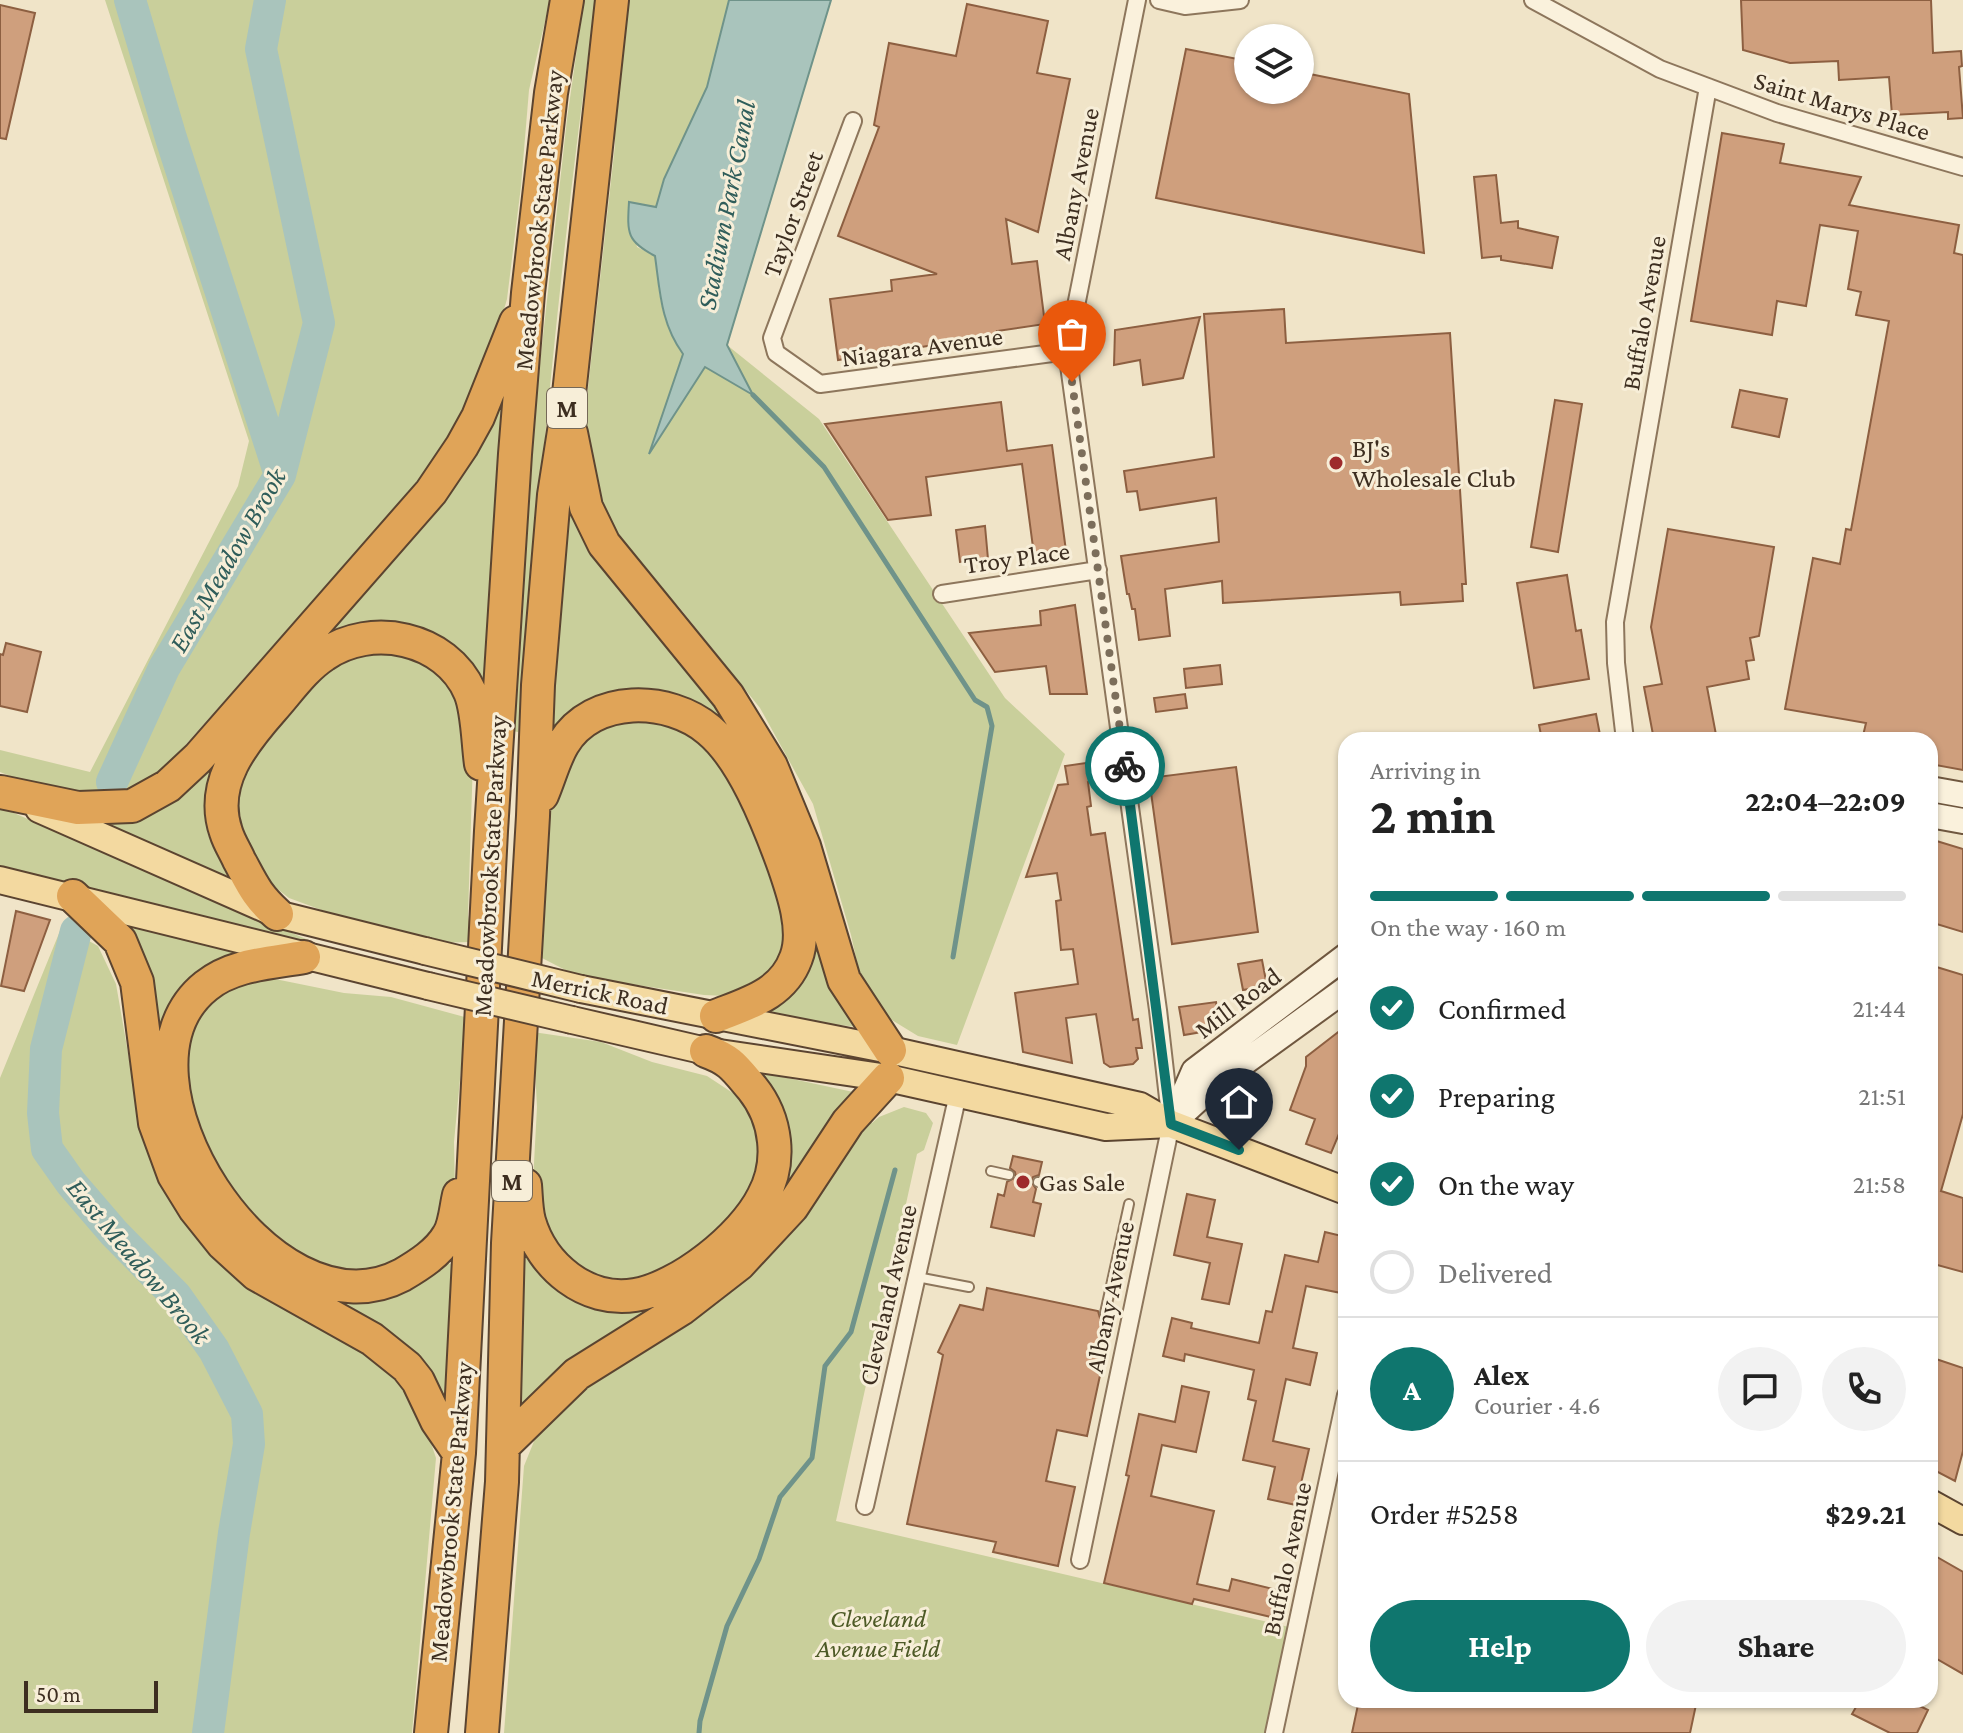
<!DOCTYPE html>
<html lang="en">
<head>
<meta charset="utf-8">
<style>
  :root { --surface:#fff; --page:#f2f2f2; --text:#222; --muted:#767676; --line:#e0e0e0; --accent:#0f766e }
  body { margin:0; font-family:"Crimson Pro",serif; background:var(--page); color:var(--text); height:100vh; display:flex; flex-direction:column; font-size:30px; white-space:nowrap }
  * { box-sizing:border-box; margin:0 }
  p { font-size:26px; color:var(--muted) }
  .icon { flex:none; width:44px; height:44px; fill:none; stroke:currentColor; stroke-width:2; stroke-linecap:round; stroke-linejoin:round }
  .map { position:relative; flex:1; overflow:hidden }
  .details { position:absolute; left:1338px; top:732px; width:600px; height:976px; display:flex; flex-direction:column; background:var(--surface); border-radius:24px; box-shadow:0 2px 6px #0004 }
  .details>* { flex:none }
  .tools { position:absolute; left:1234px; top:24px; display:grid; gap:16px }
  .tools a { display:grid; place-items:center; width:80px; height:80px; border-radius:50%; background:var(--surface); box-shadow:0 2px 6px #0004; font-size:40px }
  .scale { position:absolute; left:24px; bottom:20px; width:134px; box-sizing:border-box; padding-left:8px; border:4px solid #3d2e20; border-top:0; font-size:22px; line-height:28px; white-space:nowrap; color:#3d2e20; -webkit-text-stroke:6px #f7eed8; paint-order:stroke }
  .pin { position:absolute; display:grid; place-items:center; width:68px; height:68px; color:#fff; margin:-82px -34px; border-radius:50% 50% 50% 0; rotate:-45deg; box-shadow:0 0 8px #0007 }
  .pin .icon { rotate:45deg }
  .courier { position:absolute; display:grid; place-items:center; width:80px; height:80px; margin:-40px; border:6px solid #0f766e; border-radius:50%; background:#fff; color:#222; box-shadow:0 2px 10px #0007 }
  .headline em { font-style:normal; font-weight:700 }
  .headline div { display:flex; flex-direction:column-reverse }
  .headline { display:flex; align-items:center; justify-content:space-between; height:136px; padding:0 32px }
  h1 { font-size:52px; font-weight:700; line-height:60px }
  .bar { display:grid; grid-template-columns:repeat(4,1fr); gap:12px 8px; align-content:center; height:96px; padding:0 32px }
  .bar i { height:10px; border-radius:6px; background:var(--line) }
  .bar .on { background:var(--accent) }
  .bar p { grid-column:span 4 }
  .line { display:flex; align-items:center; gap:20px; padding:0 32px; border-top:2px solid var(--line) }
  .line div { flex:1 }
  .round { display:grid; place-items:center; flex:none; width:84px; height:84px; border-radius:42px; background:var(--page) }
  ol { padding:0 32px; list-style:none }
  li { display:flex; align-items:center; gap:24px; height:88px }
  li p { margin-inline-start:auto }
  li .icon { padding:8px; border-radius:50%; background:var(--accent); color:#fff; stroke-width:4 }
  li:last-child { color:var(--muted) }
  li i { width:44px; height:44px; border:4px solid var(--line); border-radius:50% }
  .action { display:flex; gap:16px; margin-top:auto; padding:16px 32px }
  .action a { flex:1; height:92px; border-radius:48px; background:var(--accent); color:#fff; font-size:32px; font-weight:700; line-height:92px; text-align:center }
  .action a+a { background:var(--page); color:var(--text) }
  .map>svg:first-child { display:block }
  .green { fill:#c9cf9b }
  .water { fill:#a9c4bc; stroke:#6f938a; stroke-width:2 }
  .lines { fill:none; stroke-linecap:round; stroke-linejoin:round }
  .stream { stroke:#6f938a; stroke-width:5 }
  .river { stroke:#a9c4bc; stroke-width:32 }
  .building { fill:#cf9f7d; stroke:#8d5f41; stroke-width:2 }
  .service-casing { stroke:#8d765c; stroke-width:12 }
  .minor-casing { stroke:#8d765c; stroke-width:20 }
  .secondary-casing { stroke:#6f573f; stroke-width:28 }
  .primary-casing { stroke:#5b4430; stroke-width:30 }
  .motorway-casing { stroke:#5b4430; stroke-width:36 }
  .service { stroke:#faf1dc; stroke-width:8 }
  .minor { stroke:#faf1dc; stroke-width:16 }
  .secondary { stroke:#faf1dc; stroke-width:24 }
  .primary { stroke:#f3d9a0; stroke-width:26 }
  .motorway { stroke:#e0a458; stroke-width:32 }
  .primary-bridge-casing { stroke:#5b4430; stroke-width:30; stroke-linecap:butt }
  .primary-bridge { stroke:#f3d9a0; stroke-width:26 }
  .done { stroke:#7c6e5b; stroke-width:8; stroke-dasharray:0 14.4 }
  .route { stroke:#0f766e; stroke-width:10 }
  .poi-dot { fill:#9e2a2b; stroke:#f7eed8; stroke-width:3 }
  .labels { text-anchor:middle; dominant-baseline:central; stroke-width:6; stroke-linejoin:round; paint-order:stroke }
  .shield { fill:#f7eed8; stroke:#756857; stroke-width:2 }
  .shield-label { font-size:24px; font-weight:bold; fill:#3d2e20 }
  .street-label { font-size:26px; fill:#3d2e20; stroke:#f7eed8 }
  .poi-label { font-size:26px; fill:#3d2e20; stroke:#f7eed8; text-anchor:start }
  .park-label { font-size:26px; font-style:italic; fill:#4d5a26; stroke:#f7eed8 }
  .water-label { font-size:28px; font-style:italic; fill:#2f5d5a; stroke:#f7eed8 }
</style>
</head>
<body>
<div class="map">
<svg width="1963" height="1733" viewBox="0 0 1963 1733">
  <rect width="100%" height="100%" fill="#f0e4c8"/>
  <!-- green -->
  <path class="green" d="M105,0H550L529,90L521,186L507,299L483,383L429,469L173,759L131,796L51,792L0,772V750L90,772L238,486L249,441Z
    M584,0H596C561,243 540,488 518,732L512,731L530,454L567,119Z
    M627,0H729L707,87L664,179L656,208L629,203L637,247L655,256C659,292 661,324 683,354L651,450L706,366L752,394L727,345L819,419L1005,698L1065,754L957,1045L918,1036L882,1014L862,985L851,935L813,804L760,708L679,607L620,547L590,494L581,451L615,145L613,93Z
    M494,409H501L485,714L472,681L349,635L237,740L234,874L222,876L77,813L159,801Z
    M569,498L575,499C590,543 617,575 646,611C684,657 725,704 755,756C804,841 811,942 858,1027L764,1017L762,1009C783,997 797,982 804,959C821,900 755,761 710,721C696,708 649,693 630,696C602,700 578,723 557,739L550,737L554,655Z
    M397,651L431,667L453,684L473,759L468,915L472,942L425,943L376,930L289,898L249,867L233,837L240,762L328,666L366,652Z
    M613,716L687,727L719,755L768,855L789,918L779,976L726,996L704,995L577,976L542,958H531L542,928L552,793L579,738Z
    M0,807L336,952L0,868Z
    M119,925L134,926L259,959C240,963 219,967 203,980C135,1032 167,1148 210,1206C245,1254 305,1301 367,1295C396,1293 420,1276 443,1261L455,1266L450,1418L442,1417L429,1385L404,1354L380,1337L275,1278L239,1253L206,1213L183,1176L160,1118L151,1026L141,974Z
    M62,926L98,946L116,984L140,1122L385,1362L420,1410L436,1458L412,1733H0V1078Z
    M275,979L344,993L391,997L472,1019L462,1058L454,1142L455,1195L423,1253L373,1280L318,1274L231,1206L183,1100L184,1031L235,980Z
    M533,1032L601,1042L652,1062L707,1076L745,1101L760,1117L767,1164L748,1206L659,1283L614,1290L549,1251L533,1182L537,1107Z
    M769,1074L858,1093L758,1235L533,1407L522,1403L523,1223L609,1307L763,1214L761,1075Z
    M904,1107L926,1113L933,1123L924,1150L917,1154L836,1521L1289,1627L1266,1733H504L524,1466L541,1424L865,1118L872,1123L879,1117Z"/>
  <!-- water -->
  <path class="water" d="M729,0H831L727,345L753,395L705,367L649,454L683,354C661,324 660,292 655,256C627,241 627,234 629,202L656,207L664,179L707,87Z"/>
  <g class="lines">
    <!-- stream -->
    <path class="stream" d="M753,395L824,467L975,700L987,707L992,726L953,957
      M699,1733L700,1721L727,1626L759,1559L780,1497L812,1458L825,1366L851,1332L895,1170"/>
    <!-- river -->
    <path class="river" d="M130,0L171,138L280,475
      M112,782L164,668L280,475L319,323L261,49L270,0
      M76,931L46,1049L43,1113L47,1149L71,1183L114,1233L176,1296L214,1350L247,1414L249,1444L234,1533L208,1733"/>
  </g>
  <!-- building -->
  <path class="building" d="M1741,0H1931L1933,53L1961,51L1962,66L1959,67L1963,118L1948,119V112L1892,115L1889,77L1839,80L1838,61L1790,63L1743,50Z
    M967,4L1048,21L1037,73L1070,79L1038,232L1006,219L1012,264L1037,261L1045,324L997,331L998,335L838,360L830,299L892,291L891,280L937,274L838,236L879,127L874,125L889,43L956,56Z
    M0,5L35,13L6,139L0,138Z
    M1186,49L1248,61V90H1300V72L1409,94L1424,253L1156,198Z
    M1722,133L1784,144L1780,163L1861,177L1849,205L1959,225L1954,253L1963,255V770L1930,764V740H1862L1866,723L1785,709L1813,558L1840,564L1846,529L1851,530L1889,321L1856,315L1861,292L1848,289L1858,231L1820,225L1806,306L1777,301L1772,335L1691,321Z
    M1496,175L1501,223L1518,221V228L1558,237L1552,268L1501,260V256L1482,258L1474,177Z
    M1284,309L1286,343L1450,333L1466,584H1462L1463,601L1401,605L1400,592L1223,603L1222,581L1165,589L1170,636L1139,640L1135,609H1132L1129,594H1127L1121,556L1219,542L1216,498L1140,510L1137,491L1127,492L1124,471L1214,457L1204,314Z
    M1200,317L1183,378L1143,385L1140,360L1114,365L1115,330Z
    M1740,390L1787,399L1779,437L1732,427Z
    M1555,400L1582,404L1558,552L1531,547Z
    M1001,402L1007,451L1052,445L1066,551L1034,555L1022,464L926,477L931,515L888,520L825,424Z
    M985,526L988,559L960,562L956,530Z
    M1668,529L1774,547L1759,636L1750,638L1754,660L1746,661L1749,679L1707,687L1717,740H1654L1644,687L1662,684L1651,627Z
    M1567,575L1576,631L1581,630L1589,679L1534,688L1517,583Z
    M1075,605L1087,694H1050L1046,666L995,672L969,633L1041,625L1040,611Z
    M6,643L41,652L27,712L0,706V654L3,655Z
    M1220,665L1222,684L1186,688L1184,669Z
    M1185,694L1187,708L1156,712L1154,698Z
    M1596,714L1601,740H1542L1539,725Z
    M1100,761L1104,780L1088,782L1091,806L1087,807L1091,835L1105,833L1133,1020L1138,1019L1142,1048H1136L1138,1059L1133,1064L1110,1067L1104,1063L1096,1014L1066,1018L1072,1063L1023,1052L1015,993L1078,984L1073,949L1061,950L1056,901L1061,900L1057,873L1026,877L1058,785L1068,784L1065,766Z
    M1236,767L1258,932L1172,944L1149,778Z
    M1930,839L1963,849V932L1930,922Z
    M16,911L50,920L24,991L1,986Z
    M1262,960L1267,986L1243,990L1238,964Z
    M1930,965L1963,975V1114L1941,1191L1963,1198V1272L1930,1263Z
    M1216,1002L1220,1029L1184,1035L1179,1007Z
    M1346,1026V1117L1331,1153L1306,1144L1315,1119L1290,1110L1306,1066V1057Z
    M1013,1156L1042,1162L1039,1175L1033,1177L1031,1181L1036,1189L1033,1202L1041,1204L1034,1236L991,1227L998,1194L1004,1196L1007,1182L1016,1177L1015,1172L1010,1168Z
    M1187,1194L1215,1200L1207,1237L1242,1244L1229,1304L1202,1299L1210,1263L1174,1255Z
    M1325,1232L1346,1237V1269L1341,1293L1306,1286L1293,1348L1317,1353L1310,1385L1286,1379L1273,1441L1309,1449L1296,1505L1268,1499L1275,1467L1243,1460L1256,1401L1248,1399L1254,1370L1185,1354L1184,1361L1163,1356L1172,1318L1192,1323L1191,1328L1259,1343L1266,1311L1272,1312L1285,1255L1318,1262Z
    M987,1288L1098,1311L1100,1318L1104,1320L1113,1315L1087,1436L1057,1430L1046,1481L1075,1487L1058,1566L993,1552L996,1542L907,1524L943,1355L938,1352L960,1305L983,1310Z
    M1930,1357L1963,1368V1451L1955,1481L1930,1468Z
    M1182,1386L1209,1392L1196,1452L1162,1445L1151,1496L1214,1511L1197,1584L1229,1591L1232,1579L1277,1590L1271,1617L1194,1599L1192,1604L1104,1583L1129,1476L1126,1475L1139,1414L1175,1422Z
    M1930,1553L1963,1572V1674L1930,1655Z
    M1359,1700H1697L1690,1733H1352Z
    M1860,1700H1908L1928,1710L1917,1733H1890L1852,1714Z"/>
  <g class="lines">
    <!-- service casing -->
    <g class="service-casing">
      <path id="service" d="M991,1171L1009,1175
        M1038,1182L1057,1186
        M917,1277L969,1287
        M1105,1313L1129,1204"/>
    </g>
    <!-- minor casing -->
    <g class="minor-casing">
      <path id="minor" d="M1159,0L1185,6L1240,0
        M1533,0L1660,69L1777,113L1963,167
        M853,121L772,338L776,353L820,384L1067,351
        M942,594L1098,570
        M1625,740L1616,663L1615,622L1708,87
        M865,1506L958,1094
        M1080,1560L1171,1124L1158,1010L1067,351L1137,0
        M1274,1733L1346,1395"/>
    </g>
    <!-- secondary casing -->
    <g class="secondary-casing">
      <path id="secondary" d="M1930,789L1963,795
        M1930,815L1963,821
        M1179,1117L1216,1083L1346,989
        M1171,1124L1194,1071L1346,956"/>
    </g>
    <!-- primary casing -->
    <g class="primary-casing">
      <path id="primary" d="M39,809L277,914L425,951
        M0,880L428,986
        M581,989L890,1050L1140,1106L1171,1124L1346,1191
        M572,1020L706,1051L888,1078L1106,1127L1171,1124
        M1930,1503L1963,1521"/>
    </g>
    <!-- motorway casing -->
    <g class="motorway-casing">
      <path id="motorway" d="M571,433L586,507L604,544L728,696L771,766L804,846L844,980L890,1050
        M1,792L78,808L132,806L168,786L198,758L431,492L462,446L478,417L516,322
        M542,795C549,779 554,759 563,744C593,694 669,696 709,730C743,758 768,822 783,863C792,889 807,930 796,958C783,994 749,1003 716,1016
        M73,896L120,941L137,982L155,1123L174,1175L195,1209L223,1244L256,1274L372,1339L407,1367L418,1381L437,1421L459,1453
        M277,914C256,895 252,884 239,860C235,851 229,842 226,832C209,783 243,742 273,708C289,690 304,668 324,655C371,622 446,637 470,692C478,710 478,744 481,764
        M304,957C271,963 233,964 206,986C97,1073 269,1345 402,1275C419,1265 438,1253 448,1236C455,1226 456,1207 459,1195
        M525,1185C526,1197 526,1210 529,1221C542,1266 586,1303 635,1295C679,1288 743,1237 763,1197C782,1162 777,1119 752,1088C735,1068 731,1060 706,1051
        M504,1445L577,1374L681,1309L739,1264L792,1207L848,1122L888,1078
        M431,1733L459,1453L491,831L515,454L528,293L551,93L567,0
        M482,1733L502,1482L508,1243L533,816L538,685L554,495L567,412L612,0"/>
    </g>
    <!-- service -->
    <use href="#service" class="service"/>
    <!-- minor -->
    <use href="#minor" class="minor"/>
    <!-- secondary -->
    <use href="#secondary" class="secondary"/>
    <!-- primary -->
    <use href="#primary" class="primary"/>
    <!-- motorway -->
    <use href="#motorway" class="motorway"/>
    <!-- primary-bridge casing -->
    <g class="primary-bridge-casing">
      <path id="primary-bridge" d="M425,951L581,989
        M428,986L572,1020"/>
    </g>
    <!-- primary-bridge -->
    <use href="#primary-bridge" class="primary-bridge"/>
  </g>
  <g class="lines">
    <!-- done -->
    <path class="done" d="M1072,382L1125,766"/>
    <!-- route -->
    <path class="route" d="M1125,766L1171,1124L1239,1150"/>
  </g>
  <!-- markers -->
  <g class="poi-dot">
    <circle cx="1336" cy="463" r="8"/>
    <circle cx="1023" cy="1182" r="8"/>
  </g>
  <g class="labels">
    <!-- shield labels -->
    <g class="shield">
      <rect x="547" y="388" width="40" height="40" rx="6"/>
      <rect x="492" y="1161" width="40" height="40" rx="6"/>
    </g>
    <g class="shield-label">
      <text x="567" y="408">M</text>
      <text x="512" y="1181">M</text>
    </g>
    <!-- street labels -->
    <g class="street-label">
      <text transform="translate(1842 106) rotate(17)">Saint Marys Place</text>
      <text transform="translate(1076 184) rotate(-79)">Albany Avenue</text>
      <text transform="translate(793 214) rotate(-70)">Taylor Street</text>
      <text transform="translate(539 220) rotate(-84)">Meadowbrook State Parkway</text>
      <text transform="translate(1644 313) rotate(-80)">Buffalo Avenue</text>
      <text transform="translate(922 347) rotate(-8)">Niagara Avenue</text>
      <text transform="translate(1017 558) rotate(-8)">Troy Place</text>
      <text transform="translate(490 866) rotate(-87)">Meadowbrook State Parkway</text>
      <text transform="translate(600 992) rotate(12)">Merrick Road</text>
      <text transform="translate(1238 1003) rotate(-37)">Mill Road</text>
      <text transform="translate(888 1295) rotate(-77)">Cleveland Avenue</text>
      <text transform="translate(1110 1297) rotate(-78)">Albany Avenue</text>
      <text transform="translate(451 1512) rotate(-85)">Meadowbrook State Parkway</text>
      <text transform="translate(1287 1559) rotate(-78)">Buffalo Avenue</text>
    </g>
    <!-- poi labels -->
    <g class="poi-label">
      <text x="1352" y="448">BJ's<tspan x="1352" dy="30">Wholesale Club</tspan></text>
      <text x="1039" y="1182">Gas Sale</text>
    </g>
    <!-- park labels -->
    <g class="park-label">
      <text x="878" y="1618">Cleveland<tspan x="878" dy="30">Avenue Field</tspan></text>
    </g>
    <!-- water labels -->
    <g class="water-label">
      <text transform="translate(726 205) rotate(-79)">Stadium Park Canal</text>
      <text transform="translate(227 560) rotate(-60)">East Meadow Brook</text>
      <text transform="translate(139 1261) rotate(50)">East Meadow Brook</text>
    </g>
  </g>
</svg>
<div class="tools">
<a><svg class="icon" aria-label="layers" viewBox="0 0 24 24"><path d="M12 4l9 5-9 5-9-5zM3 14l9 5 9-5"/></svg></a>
</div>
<div class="scale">50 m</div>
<div class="pin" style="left:1072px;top:382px;background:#ea580c"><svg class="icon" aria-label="bag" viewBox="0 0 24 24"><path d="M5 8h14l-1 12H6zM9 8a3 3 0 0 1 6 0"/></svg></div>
<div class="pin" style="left:1239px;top:1150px;background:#1f2937"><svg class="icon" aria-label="home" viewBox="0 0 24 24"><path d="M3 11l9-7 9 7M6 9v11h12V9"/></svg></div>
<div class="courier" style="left:1125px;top:766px"><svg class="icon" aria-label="bike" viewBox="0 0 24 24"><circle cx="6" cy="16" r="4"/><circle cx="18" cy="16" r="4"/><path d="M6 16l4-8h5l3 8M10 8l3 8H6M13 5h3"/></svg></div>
<section class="details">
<div class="headline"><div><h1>2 min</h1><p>Arriving in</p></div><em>22:04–22:09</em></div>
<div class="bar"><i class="on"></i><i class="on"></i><i class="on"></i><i></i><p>On the way · 160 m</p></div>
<ol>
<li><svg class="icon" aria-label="check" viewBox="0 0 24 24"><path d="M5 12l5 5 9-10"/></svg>Confirmed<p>21:44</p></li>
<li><svg class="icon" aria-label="check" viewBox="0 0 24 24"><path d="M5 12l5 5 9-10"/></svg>Preparing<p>21:51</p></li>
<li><svg class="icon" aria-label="check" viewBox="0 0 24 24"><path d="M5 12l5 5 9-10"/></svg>On the way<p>21:58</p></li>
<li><i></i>Delivered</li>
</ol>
<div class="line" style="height:144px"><b class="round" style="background:var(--accent);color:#fff">A</b><div><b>Alex</b><p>Courier · 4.6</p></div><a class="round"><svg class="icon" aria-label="chat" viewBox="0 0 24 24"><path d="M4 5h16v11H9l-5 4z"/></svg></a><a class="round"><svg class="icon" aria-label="phone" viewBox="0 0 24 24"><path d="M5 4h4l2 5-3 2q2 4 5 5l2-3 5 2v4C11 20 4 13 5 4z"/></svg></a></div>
<div class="line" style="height:104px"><div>Order #5258</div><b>$29.21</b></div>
<div class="action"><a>Help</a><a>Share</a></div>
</section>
</div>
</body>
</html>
